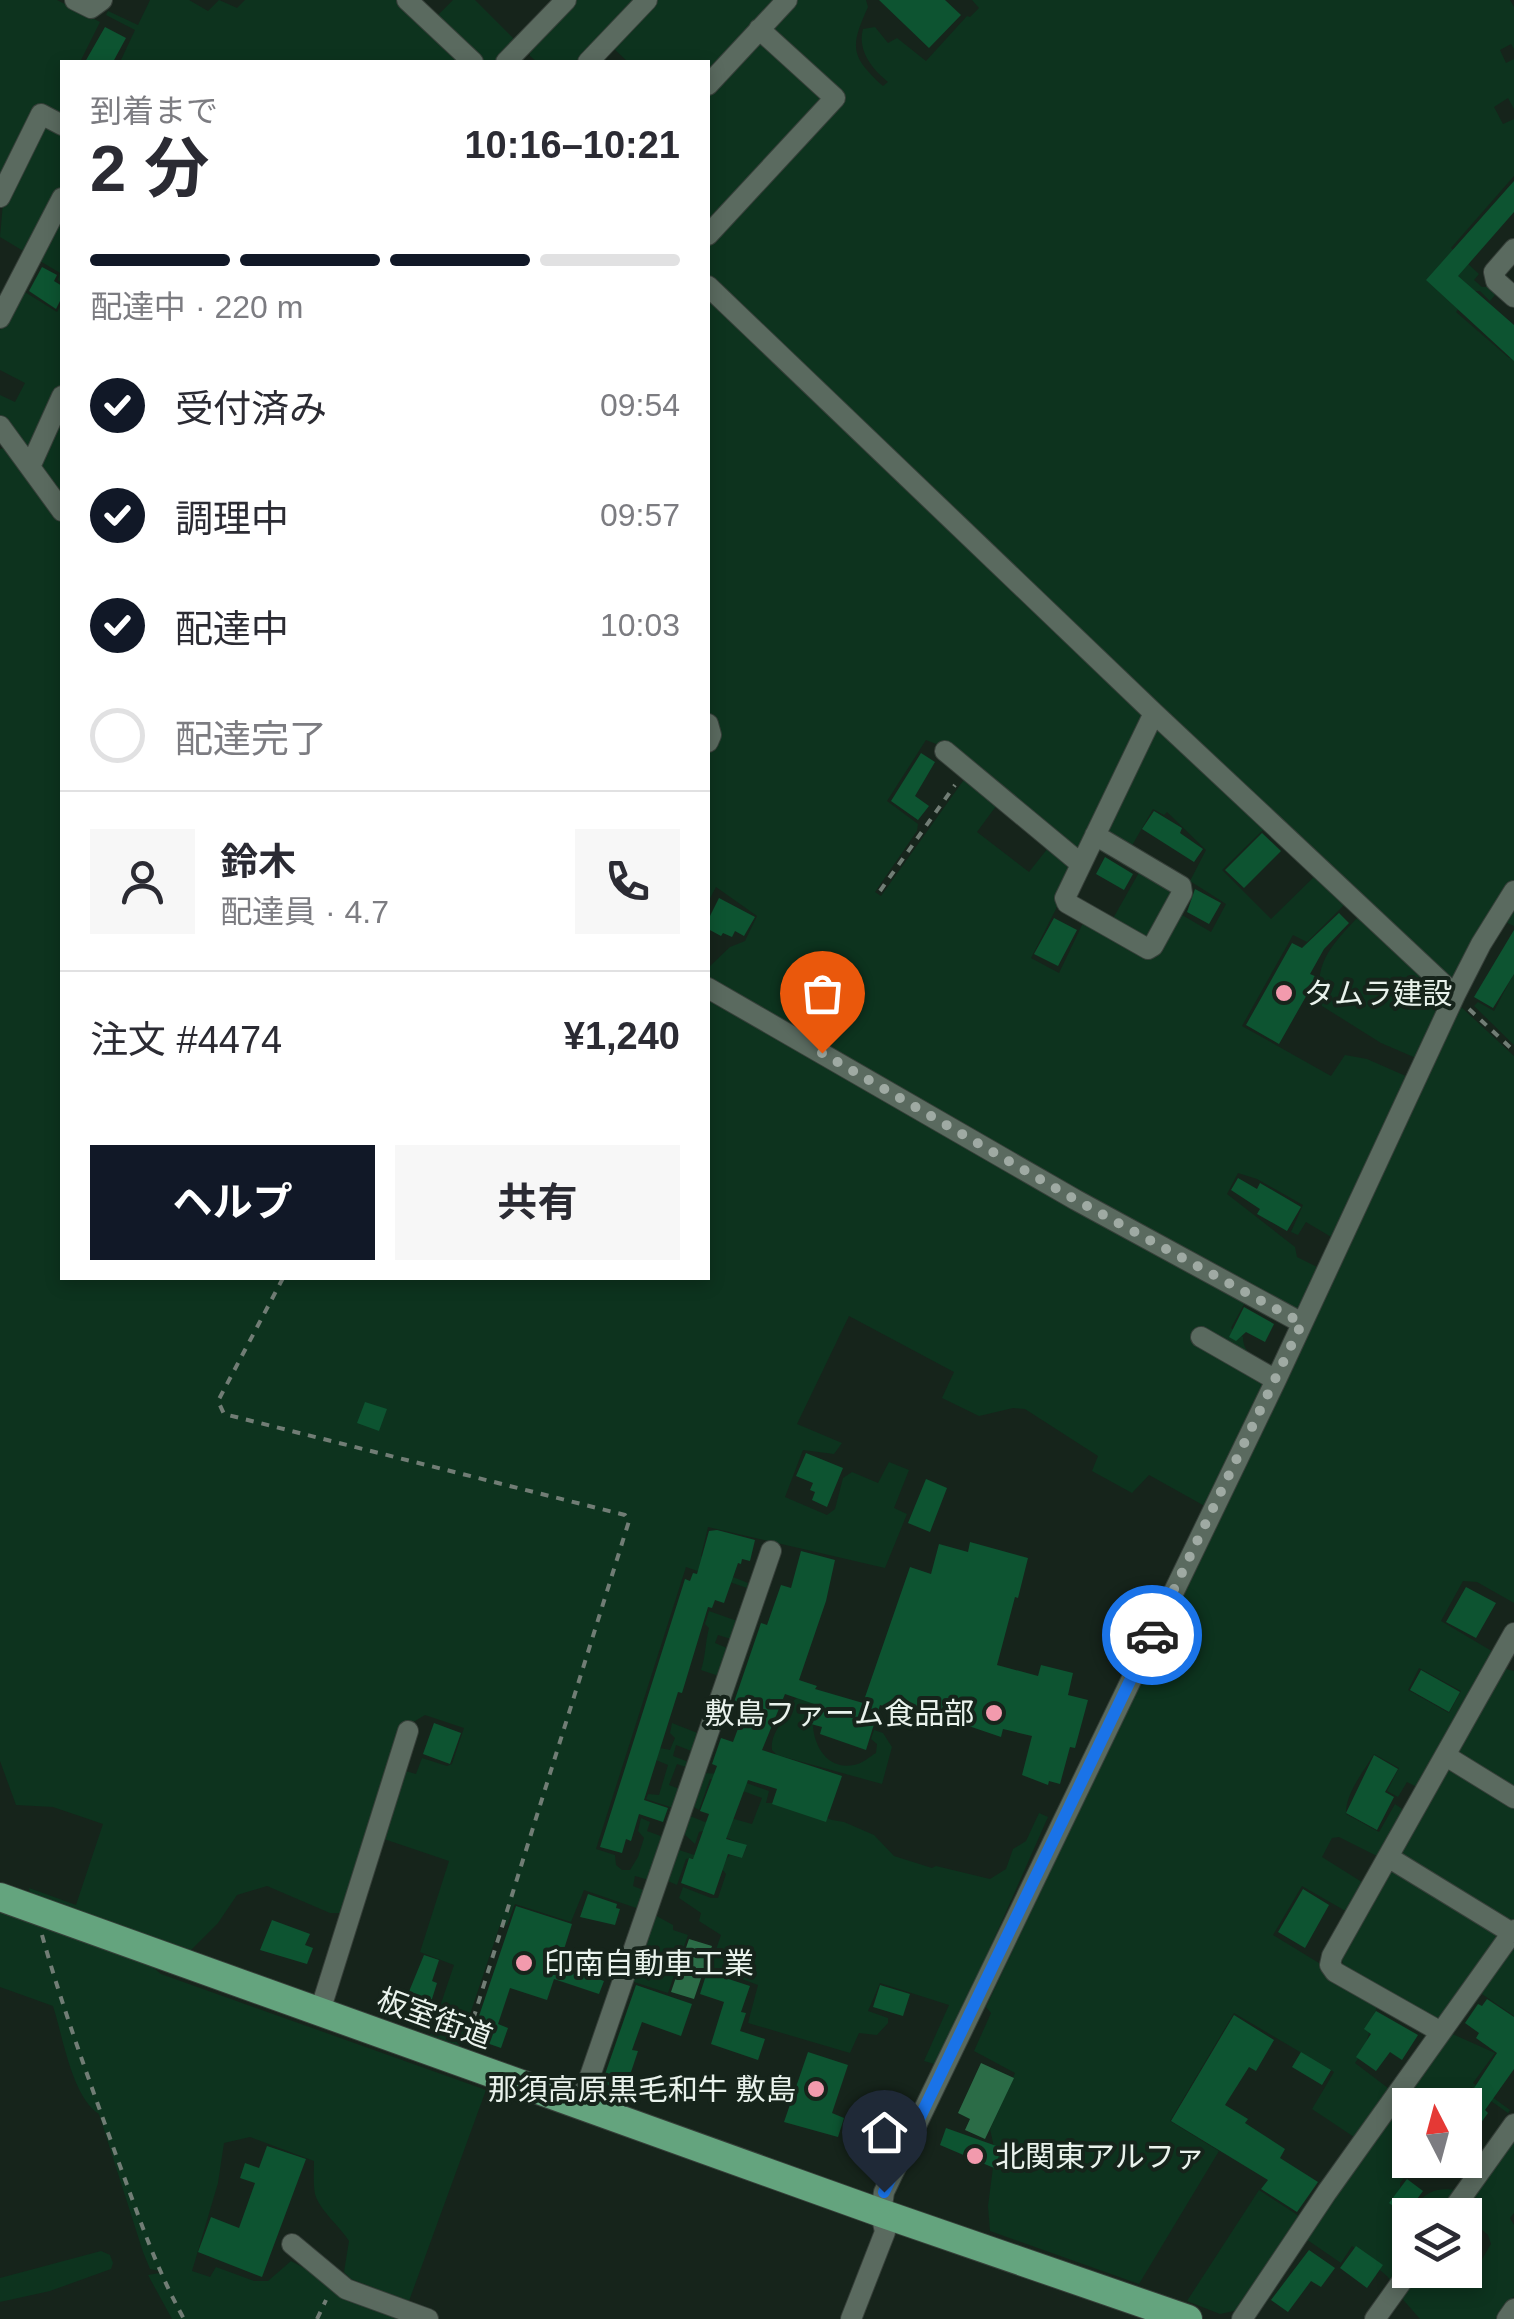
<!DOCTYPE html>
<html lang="ja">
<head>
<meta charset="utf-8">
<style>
  :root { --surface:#fff; --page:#f7f7f7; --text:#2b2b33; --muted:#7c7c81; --line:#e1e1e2; --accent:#111827 }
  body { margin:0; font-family:Helvetica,"Noto Sans JP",sans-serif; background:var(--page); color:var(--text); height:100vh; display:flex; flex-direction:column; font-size:38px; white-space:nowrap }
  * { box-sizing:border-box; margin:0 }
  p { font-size:32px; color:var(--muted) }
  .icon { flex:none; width:55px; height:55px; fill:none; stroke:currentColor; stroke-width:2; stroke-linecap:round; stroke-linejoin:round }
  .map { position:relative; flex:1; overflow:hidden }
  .drawer { position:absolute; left:60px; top:60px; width:650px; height:1220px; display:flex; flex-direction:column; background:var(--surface); border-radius:0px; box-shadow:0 5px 15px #0003 }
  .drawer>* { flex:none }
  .needle { width:65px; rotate:354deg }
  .buttons { position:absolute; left:1392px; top:2088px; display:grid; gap:20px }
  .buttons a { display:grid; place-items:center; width:90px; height:90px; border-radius:0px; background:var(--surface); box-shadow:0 5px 15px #0003; font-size:50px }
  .pin { position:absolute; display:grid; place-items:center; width:85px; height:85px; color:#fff; margin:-102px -42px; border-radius:50% 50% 50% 0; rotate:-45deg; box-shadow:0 0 10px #0007 }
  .pin .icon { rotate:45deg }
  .courier { position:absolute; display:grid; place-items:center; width:100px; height:100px; margin:-50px; border:8px solid #1a73e8; border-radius:50%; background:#fff; color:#222; box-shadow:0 2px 12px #0007 }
  .headline em { font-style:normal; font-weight:700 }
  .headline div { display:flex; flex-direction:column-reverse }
  .headline { display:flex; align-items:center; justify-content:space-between; height:170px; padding:0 30px }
  h1 { font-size:65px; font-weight:700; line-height:75px }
  .bar { display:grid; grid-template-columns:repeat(4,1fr); gap:15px 10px; align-content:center; height:120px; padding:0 30px }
  .bar i { height:12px; border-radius:8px; background:var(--line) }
  .bar .on { background:var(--accent) }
  .bar p { grid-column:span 4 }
  .line { display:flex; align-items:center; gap:25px; padding:0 30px; border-top:2px solid var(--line) }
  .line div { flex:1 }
  .round { display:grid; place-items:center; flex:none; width:105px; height:105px; border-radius:0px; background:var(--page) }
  ol { padding:0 30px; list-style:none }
  li { display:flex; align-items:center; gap:30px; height:110px }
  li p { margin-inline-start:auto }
  li .icon { padding:10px; border-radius:50%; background:var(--accent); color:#fff; stroke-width:4 }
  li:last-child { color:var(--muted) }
  li i { width:55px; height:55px; border:5px solid var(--line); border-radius:50% }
  .cta { display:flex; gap:20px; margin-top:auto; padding:20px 30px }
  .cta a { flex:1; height:115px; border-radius:0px; background:var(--accent); color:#fff; font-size:40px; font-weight:700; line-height:115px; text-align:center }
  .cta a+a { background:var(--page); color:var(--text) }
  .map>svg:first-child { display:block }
  .green { fill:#0d331e; fill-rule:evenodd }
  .water { fill:#2b6c47 }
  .building { fill:#0d5431 }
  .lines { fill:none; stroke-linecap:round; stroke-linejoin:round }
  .minor-casing { stroke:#363f39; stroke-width:22 }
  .major-casing { stroke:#363f39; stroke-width:30 }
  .path { stroke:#717d75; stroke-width:4; stroke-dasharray:8 8; stroke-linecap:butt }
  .minor { stroke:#5a6a5f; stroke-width:20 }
  .major { stroke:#64a47e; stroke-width:28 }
  .done { stroke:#9faaa3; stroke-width:10; stroke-dasharray:0 18 }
  .route { stroke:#1a73e8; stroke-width:12 }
  .poi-dot { fill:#f29aad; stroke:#16241b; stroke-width:4 }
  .labels { text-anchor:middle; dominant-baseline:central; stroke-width:8; stroke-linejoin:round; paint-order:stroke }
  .poi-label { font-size:30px; fill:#e9f2ec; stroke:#16241b; text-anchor:start }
  .street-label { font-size:30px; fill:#e9f2ec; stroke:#16241b }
</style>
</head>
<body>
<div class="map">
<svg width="1514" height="2319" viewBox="0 0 1514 2319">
  <rect width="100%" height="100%" fill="#16241b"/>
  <!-- green -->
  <path class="green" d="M0,0H57L100,22L80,62H62V283L58,280L60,273L0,237L3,203L0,201Z
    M150,0H189L208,11L219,0L237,8L245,0H421L438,15L453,0H475L516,41L496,62H120L135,30L106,15L108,11L138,25Z
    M573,0H635L575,62H537L530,56L529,48Z
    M651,0H778L788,4L796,0H866L868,7C850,47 850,56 883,86L888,82C872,69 857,50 863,29L875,27L888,43L897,38L926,61L967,16L970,17L979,8L972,0H1510L1514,7V49L1511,44L1500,50L1506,63L1514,59V109L1508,98L1494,107L1503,124L1514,119V176L1451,248L1479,274L1474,280L1482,287H1489L1495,295L1490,301L1480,291H1473L1456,312L1509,358L1514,354V926L1493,916L1446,993L1514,1056V1603L1477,1582L1463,1581L1441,1621L1495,1653L1417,1787L1407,1782L1398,1797L1387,1791L1399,1768L1374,1754C1364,1771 1345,1794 1346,1814L1379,1832L1395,1804L1405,1811L1379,1857L1339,1837L1332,1838L1322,1857L1365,1884L1349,1913L1302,1886L1273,1935L1373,1996L1378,2005C1368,2027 1370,2044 1355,2063L1388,2088L1354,2137L1312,2109L1334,2072L1234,2013L1170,2121L1219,2151L1139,2284L990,2231L988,2206L995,2152L990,2129L1015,2073L974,2051L991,2013L986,2007L1219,1514L1149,1475L1132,1493L1092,1471L1098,1456L1025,1409L1013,1408L979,1416L942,1398L954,1372L849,1316L797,1424L842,1443L834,1454L803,1450L785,1497L827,1515L835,1509L843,1478L852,1472L878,1483L889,1462L909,1470L894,1508L907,1514L885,1568L708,1527L701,1556L736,1567L733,1577L748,1583L747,1588L686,1567L596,1849L615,1855L616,1865L622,1870H630L638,1857L644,1838L638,1831L641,1818L650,1822L647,1831L666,1838L652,1881L635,1876L633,1886L648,1892L642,1910L584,1890L571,1922L515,1904L507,1925H500L459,2047L430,2036L454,1965L420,1952L449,1861L381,1838L402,1770L416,1774L422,1758L447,1766L452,1764L464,1728L425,1715L405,1727L345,1913H330L267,1886L237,1895L218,1923L191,1950L30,1893L29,1888L76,1905L103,1824L53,1807L16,1805L0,1761V449L8,447L16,436L0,415V395L15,402L25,383L0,370V330L20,289L57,312L62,303V1278H708V968L730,947L745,941L757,916L716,887L708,902V62H628L611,46ZM1130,688L1160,716L1106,832L1130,849L1153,809L1164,815L1167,812L1206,850L1190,881L1226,904L1211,932L1177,912L1153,957L1089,922L1082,925L1059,973L1031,958L1058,905L1057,899L1074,866L1072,859L1052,843L1029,872L977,832L999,802L969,778L963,781L881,896L875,892L917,831L918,824L887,801L926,740L944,747L1077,852L1083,850L1147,719V713L1126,694ZM1269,813L1367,907C1338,940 1310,959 1322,1006L1381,1043L1416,1058L1408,1077L1367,1059L1345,1055L1331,1076L1242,1026L1293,935L1307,942L1347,902L1317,874L1271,919L1222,870L1265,828L1259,821ZM1238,1173L1257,1179L1303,1205L1291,1232L1298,1235L1306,1222L1333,1238L1339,1226L1350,1231L1266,1406L1257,1401L1267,1380L1195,1339L1200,1332L1270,1373L1273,1369C1258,1360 1243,1355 1243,1337L1231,1328L1247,1299L1184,1262L1188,1256L1293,1312L1300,1309L1321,1269L1297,1257L1295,1247L1227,1194ZM1419,1668L1461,1691L1449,1713L1408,1690Z
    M1141,869L1174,893L1149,938L1143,940L1111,922Z
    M1500,955L1514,968V1045L1474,1006L1478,1002L1494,1011L1512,977L1495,961Z
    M709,1611L737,1621L731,1639L718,1635L715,1643L727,1648L719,1676L701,1670C706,1655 705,1643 709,1628L705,1624Z
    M1502,1668L1514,1671V1925L1393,1857Z
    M797,1698L815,1704C807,1729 819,1772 854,1765C862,1764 869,1757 876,1753L877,1744L871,1739L874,1730L883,1733L892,1747L882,1784L777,1755L772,1750C770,1732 785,1724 785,1707Z
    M672,1723L700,1734L694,1752L676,1745L673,1756L691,1763L689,1768L677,1764L669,1785L682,1790L676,1809L646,1799L648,1794L659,1795L668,1765L656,1760L660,1748L670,1750L675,1738L670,1733Z
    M704,1773L721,1774L769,1791L766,1803H791L832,1820L844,1822L874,1835L894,1856L932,1868L936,1866L990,1879L1006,1869L1013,1849L1026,1841L1039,1813L1048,1817L938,2065L924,2061L949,2005L880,1983L868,2011L888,2018V2023L877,2035L859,2033L850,2053L748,2023L758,1985L710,1967L721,1935L699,1921L701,1913L679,1898L683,1887L711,1898H718L726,1874C719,1864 698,1856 686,1859L677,1885L668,1881L679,1850L722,1864L730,1855L742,1858L747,1846L707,1830L699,1832L695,1844L684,1834L690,1816L705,1822L720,1815L752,1824L762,1798L710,1779L699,1810L694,1807Z
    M1392,1868L1496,1928L1498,1941L1444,2017L1431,2018L1344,1968L1340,1953Z
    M0,1907L149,1964L161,1974L486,2090L409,2301L351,2279L344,2272L349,2241C339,2225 320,2211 315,2194C313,2184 314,2171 314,2161L250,2137L224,2143L218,2183L192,2271L210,2277L216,2267L254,2281H268L291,2261L399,2319H172L148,2275L165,2272L150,2269L143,2252L99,2114C72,2097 63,2037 53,2006L0,1987Z
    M653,1914L673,1925V1930L688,1935L668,1993L631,1981Z
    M1514,1945V2016L1479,1992Z
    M1448,2032L1495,2053L1473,2083L1510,2110L1508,2113L1471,2087L1457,2105H1410V2160H1417L1400,2183V2194L1414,2206C1434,2184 1444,2189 1471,2192L1514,2134V2213L1510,2218L1514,2225V2296L1496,2319H1420L1399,2295L1388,2277L1352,2246L1341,2263L1306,2239ZM1410,2215H1465L1488,2235L1491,2244L1471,2278L1459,2279L1443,2270H1410Z
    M1259,2190L1302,2218L1238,2310L1220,2314L1187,2301Z
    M101,2251L110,2255L113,2263L111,2269L50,2291L0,2302V2278Z"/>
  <!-- water -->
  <path class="water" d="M689,1939L712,1946L694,1999L671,1992Z
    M981,2063L1014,2078L985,2139L965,2130L970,2119L958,2113Z"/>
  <!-- building -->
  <path class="building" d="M879,0H945L961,15L929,48Z
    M105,27L126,38L113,62H85Z
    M1514,181V212L1458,276L1514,325V361L1426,280Z
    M42,267L57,275L54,281L62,286V297L56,309L29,291Z
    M921,753L935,762L915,796L929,806L918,820L891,801Z
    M1154,811L1182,828L1180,833L1203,849L1194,862L1142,829Z
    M1262,833L1281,851L1244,888L1225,870Z
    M1105,857L1133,874L1124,890L1096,874Z
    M1195,889L1221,903L1209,924L1187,912Z
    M719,898L755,917L744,936L735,931L732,937L723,933L721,936L708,929V920Z
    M1339,913L1349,923L1324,949L1310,974L1317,977L1279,1044L1246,1025L1292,943L1302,948Z
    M1054,918L1077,930L1058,966L1034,954Z
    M1514,930V974L1493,1008L1474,997Z
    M1238,1178L1257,1189L1260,1183L1301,1207L1287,1231L1257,1214L1260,1209L1231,1190Z
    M1244,1307L1274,1324L1265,1342L1246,1332L1236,1341L1229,1337Z
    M365,1402L387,1409L379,1431L357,1423Z
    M806,1453L843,1468L827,1507L812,1500L815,1492L810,1490L813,1483L796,1476Z
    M926,1479L947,1488L930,1532L908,1523Z
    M717,1530L755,1540L750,1561L742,1559L741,1564L738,1563L724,1603L715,1600L712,1608L708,1607L682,1693L678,1692L644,1800L668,1808L663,1822L639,1814L631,1841L626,1839L622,1853L600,1847L685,1579L690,1581L693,1573L697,1574L709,1531Z
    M970,1542L1028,1558L1018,1598L1015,1597L997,1665L1038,1676L1041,1665L1073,1673L1068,1695L1088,1700L1075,1748L1070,1747L1060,1784L1049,1781L1048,1785L1022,1775L1032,1736L1003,1729L1001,1737L951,1720L950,1725L880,1705L866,1750L820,1734L822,1727L811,1724L817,1705L785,1694L762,1750L842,1776L826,1822L772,1804L777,1789L748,1780L726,1839L747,1845L742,1858L728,1854L714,1895L681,1883L689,1858L693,1859L709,1814L700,1811L717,1766L712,1764L721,1738L733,1742L745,1710L733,1705L761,1623L767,1625L781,1585L791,1588L801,1551L835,1560L826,1601L799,1680L817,1686L815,1689L863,1703L910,1567L931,1574L939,1544L968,1552Z
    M1466,1587L1496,1603L1476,1638L1446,1622Z
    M1421,1670L1460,1692L1449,1712L1410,1690Z
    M434,1723L461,1733L450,1764L423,1754Z
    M1374,1755L1398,1769L1385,1792L1394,1797L1377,1830L1346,1813Z
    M1303,1889L1329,1905L1305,1948L1278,1932Z
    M588,1894L617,1904L616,1908L620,1909L615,1925L580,1917Z
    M516,1906L572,1924L559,1965L604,1981L599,1994L554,1979L547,2000L510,1988L498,2024L508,2028L501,2048L478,2040L484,2021L478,2019Z
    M272,1920L310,1934L305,1945L313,1948L307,1964L260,1950Z
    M424,1955L439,1960L432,1981L437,1983L431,2002L408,1994Z
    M707,1972L750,1986L741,2012L746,2013L740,2031L765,2039L758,2060L711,2044L724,2002L700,1994Z
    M636,1985L692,2004L681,2036L642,2022L632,2050L638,2051L628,2081L623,2079L620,2089L602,2083Z
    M880,1985L910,1994L903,2016L873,2007Z
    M1487,1999L1514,2017V2069L1485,2110L1488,2113L1465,2145V2102L1497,2053L1476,2038L1479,2033L1465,2023L1478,2004L1482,2006Z
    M1376,2011L1418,2035L1402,2060L1390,2052L1376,2071L1356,2057L1371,2034L1364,2029Z
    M1234,2015L1274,2040L1256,2071L1249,2067L1225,2105L1248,2119L1245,2123L1285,2149L1280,2158L1318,2182L1297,2212L1261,2189L1268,2180L1171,2121Z
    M808,2052L848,2065L832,2113L844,2118L838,2137L784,2122Z
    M1301,2052L1331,2070L1322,2085L1292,2067Z
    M946,2128L1002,2148L994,2168L940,2145Z
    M267,2146L306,2159L262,2277L198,2252L211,2217L239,2228L255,2183L240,2178L245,2163L259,2168Z
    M1407,2179L1423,2191L1405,2215L1389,2203Z
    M1356,2246L1383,2265L1367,2288L1340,2268Z
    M1309,2250L1335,2268L1321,2287L1311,2281L1288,2312L1271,2300Z"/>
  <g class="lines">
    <!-- minor casing -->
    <g class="minor-casing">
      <path id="minor" d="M75,0L91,8L102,0
        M407,0L473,62
        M506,62L566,0
        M588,62L647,0
        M708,85L787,0
        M0,197L41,114L62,125
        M708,235L835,98L759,29
        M1514,249L1494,272L1496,281L1514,297
        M708,286L1154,713L1455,995
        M0,318L62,198
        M0,426L62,511
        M30,467L62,396
        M708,724L711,735L708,742
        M945,751L1081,864
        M1095,835L1181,886L1182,893L1153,946L1148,949L1067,903L1065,898L1154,713
        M708,988L1076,1200L1302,1323
        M1201,1337L1276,1380
        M1446,1756L1514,1798
        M1388,1857L1512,1933
        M320,2011L408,1731
        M1441,2032L1335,1972L1330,1965L1332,1956L1514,1633
        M580,2105L771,1551
        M1449,2215L1514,2124
        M292,2244L346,2289L428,2319
        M851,2319L885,2232L881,2213L884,2192L1276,1380L1455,995L1481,944L1514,891
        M1242,2319L1327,2192L1514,1930
        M1375,2319L1410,2270
        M1507,2319L1514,2309"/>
    </g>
    <!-- major casing -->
    <g class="major-casing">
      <path id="major" d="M0,1897L881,2213L1188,2319"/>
    </g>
    <!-- path -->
    <path class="path" d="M880,891L955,785
      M1469,1009L1514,1051
      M283,1278L218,1401L224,1414L625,1515L629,1521L466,2042
      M42,1935C63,2010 90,2082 116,2155C137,2211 155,2267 184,2319
      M317,2319L326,2300"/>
    <!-- minor -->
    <use href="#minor" class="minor"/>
    <!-- major -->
    <use href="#major" class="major"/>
  </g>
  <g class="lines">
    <!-- done -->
    <path class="done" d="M822,1053L1076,1200L1302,1323L1152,1635"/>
    <!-- route -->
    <path class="route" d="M884,2192L1152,1635"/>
  </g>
  <!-- markers -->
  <g class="poi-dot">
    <circle cx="1284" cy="993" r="10"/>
    <circle cx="994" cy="1713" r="10"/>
    <circle cx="524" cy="1963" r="10"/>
    <circle cx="816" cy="2089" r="10"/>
    <circle cx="975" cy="2156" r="10"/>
  </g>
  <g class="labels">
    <!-- poi labels -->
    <g class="poi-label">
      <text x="1304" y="993">タムラ建設</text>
      <text x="974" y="1713" text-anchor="end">敷島ファーム食品部</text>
      <text x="544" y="1963">印南自動車工業</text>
      <text x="796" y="2089" text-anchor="end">那須高原黒毛和牛 敷島</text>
      <text x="995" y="2156">北関東アルファ</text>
    </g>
    <!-- street labels -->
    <g class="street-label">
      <text transform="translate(435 2018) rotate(20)">板室街道</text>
    </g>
  </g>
</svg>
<div class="buttons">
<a><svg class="needle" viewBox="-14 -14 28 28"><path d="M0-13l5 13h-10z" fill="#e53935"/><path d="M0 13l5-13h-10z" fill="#7c7c81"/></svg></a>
<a><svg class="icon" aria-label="layers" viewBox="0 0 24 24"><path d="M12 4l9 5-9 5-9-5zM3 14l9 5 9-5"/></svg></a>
</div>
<div class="pin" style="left:822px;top:1053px;background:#ea580c"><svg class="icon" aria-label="bag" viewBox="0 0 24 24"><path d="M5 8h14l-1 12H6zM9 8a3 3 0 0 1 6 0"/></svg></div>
<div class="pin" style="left:884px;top:2192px;background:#1f2937"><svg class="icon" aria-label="home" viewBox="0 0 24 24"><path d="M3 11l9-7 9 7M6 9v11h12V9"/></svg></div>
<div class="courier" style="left:1152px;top:1635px"><svg class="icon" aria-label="car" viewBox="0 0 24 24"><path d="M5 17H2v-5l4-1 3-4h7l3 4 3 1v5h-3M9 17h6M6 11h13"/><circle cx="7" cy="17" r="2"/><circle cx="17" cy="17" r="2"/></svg></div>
<section class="drawer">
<div class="headline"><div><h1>2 分</h1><p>到着まで</p></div><em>10:16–10:21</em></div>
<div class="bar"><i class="on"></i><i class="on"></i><i class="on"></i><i></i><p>配達中 · 220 m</p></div>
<ol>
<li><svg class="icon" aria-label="check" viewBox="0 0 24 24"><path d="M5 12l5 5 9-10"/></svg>受付済み<p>09:54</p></li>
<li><svg class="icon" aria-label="check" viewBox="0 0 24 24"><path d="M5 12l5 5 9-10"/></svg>調理中<p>09:57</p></li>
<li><svg class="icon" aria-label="check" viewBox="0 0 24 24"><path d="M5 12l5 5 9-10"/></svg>配達中<p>10:03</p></li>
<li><i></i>配達完了</li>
</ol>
<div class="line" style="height:180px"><a class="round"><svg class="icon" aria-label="person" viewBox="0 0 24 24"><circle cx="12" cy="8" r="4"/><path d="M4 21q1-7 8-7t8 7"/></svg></a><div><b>鈴木</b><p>配達員 · 4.7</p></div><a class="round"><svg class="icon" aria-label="phone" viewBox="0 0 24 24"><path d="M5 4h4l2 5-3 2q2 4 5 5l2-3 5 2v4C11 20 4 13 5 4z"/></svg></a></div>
<div class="line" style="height:130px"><div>注文 #4474</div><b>¥1,240</b></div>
<div class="cta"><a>ヘルプ</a><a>共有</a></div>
</section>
</div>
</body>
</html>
